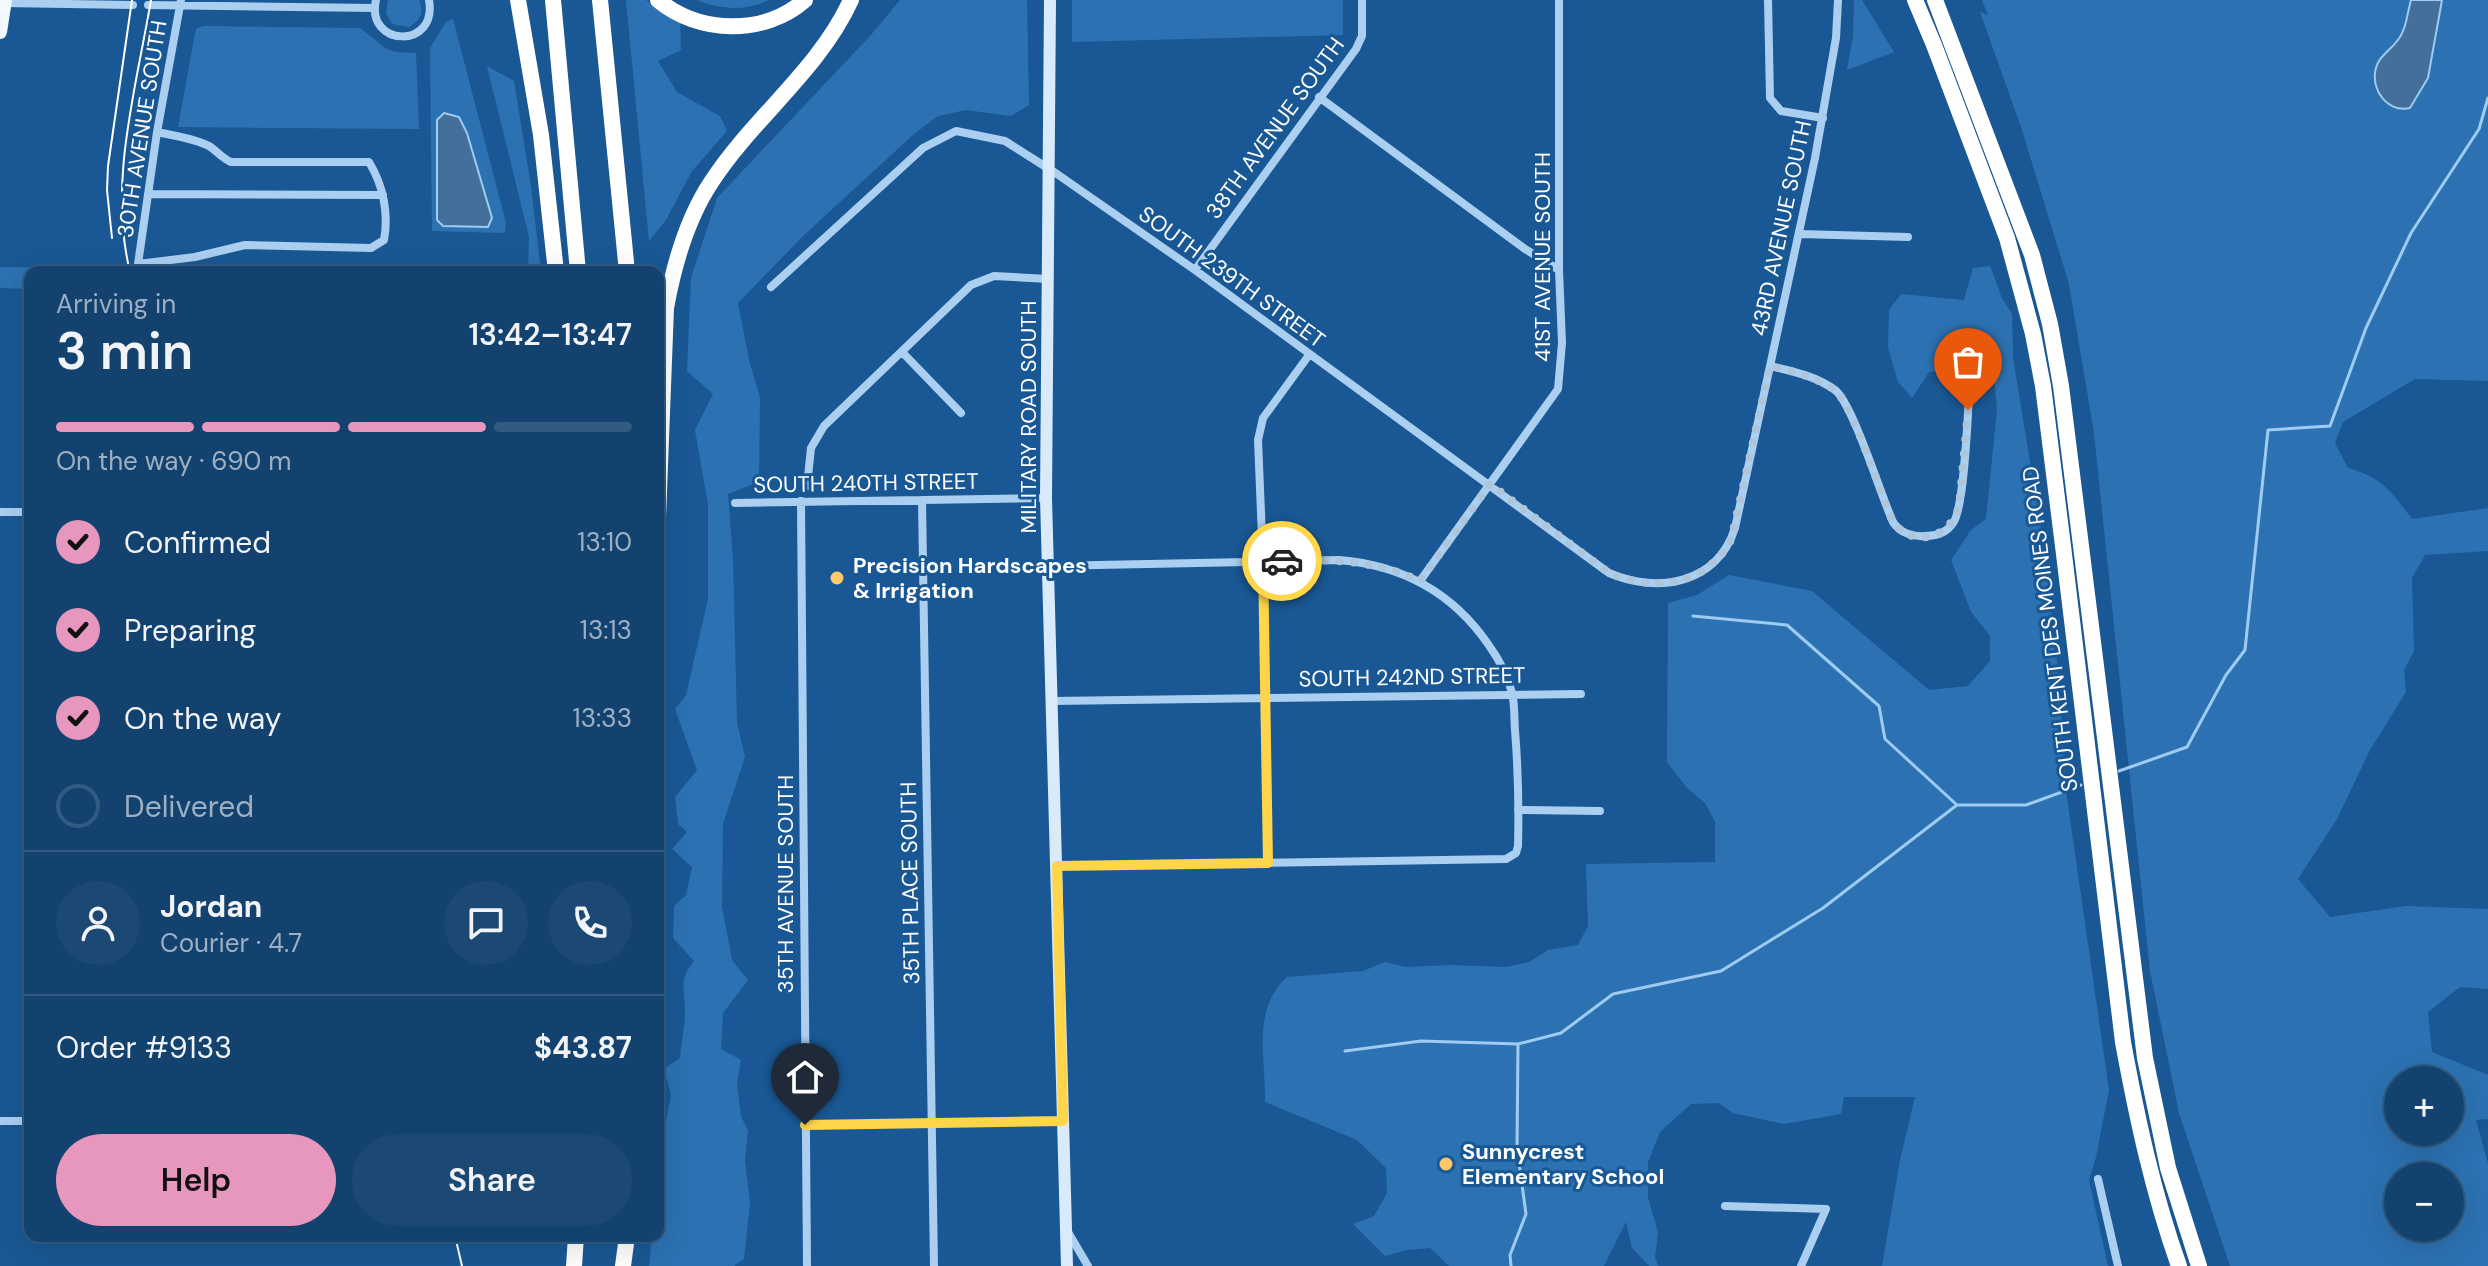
<!DOCTYPE html>
<html lang="en">
<head>
<meta charset="utf-8">
<style>
  :root { --surface:#13426f; --page:#1c4974; --text:#f1f3f6; --muted:#9db0c3; --line:#325b82; --accent:#e797bd }
  body { margin:0; font-family:"DM Sans",sans-serif; background:var(--page); color:var(--text); height:100vh; display:flex; flex-direction:column; font-size:30px; white-space:nowrap }
  * { box-sizing:border-box; margin:0 }
  p { font-size:26px; color:var(--muted) }
  .icon { flex:none; width:44px; height:44px; fill:none; stroke:currentColor; stroke-width:2; stroke-linecap:round; stroke-linejoin:round }
  .map { position:relative; flex:1; overflow:hidden }
  .details { position:absolute; left:24px; top:266px; width:640px; height:976px; display:flex; flex-direction:column; background:var(--surface); border-radius:16px; box-shadow:0 8px 32px #0002,0 0 0 2px var(--line) }
  .details>* { flex:none }
  .controls { position:absolute; left:2384px; top:1066px; display:grid; gap:16px }
  .controls a { display:grid; place-items:center; width:80px; height:80px; border-radius:50%; background:var(--surface); box-shadow:0 8px 32px #0002,0 0 0 2px var(--line); font-size:40px }
  .pin { position:absolute; display:grid; place-items:center; width:68px; height:68px; color:#fff; margin:-82px -34px; border-radius:50% 50% 50% 0; rotate:-45deg; box-shadow:0 0 8px #0007 }
  .pin .icon { rotate:45deg }
  .courier { position:absolute; display:grid; place-items:center; width:80px; height:80px; margin:-40px; border:6px solid #ffd54a; border-radius:50%; background:#fff; color:#222; box-shadow:0 2px 10px #0007 }
  .summary em { font-style:normal; font-weight:600 }
  .summary div { display:flex; flex-direction:column-reverse }
  .summary { display:flex; align-items:center; justify-content:space-between; height:136px; padding:0 32px }
  h1 { font-size:52px; font-weight:600; line-height:60px }
  .bar { display:grid; grid-template-columns:repeat(4,1fr); gap:12px 8px; align-content:center; height:96px; padding:0 32px }
  .bar i { height:10px; border-radius:6px; background:var(--line) }
  .bar .on { background:var(--accent) }
  .bar p { grid-column:span 4 }
  .line { display:flex; align-items:center; gap:20px; padding:0 32px; border-top:2px solid var(--line) }
  .line div { flex:1 }
  .round { display:grid; place-items:center; flex:none; width:84px; height:84px; border-radius:42px; background:var(--page) }
  ol { padding:0 32px; list-style:none }
  li { display:flex; align-items:center; gap:24px; height:88px }
  li p { margin-inline-start:auto }
  li .icon { padding:8px; border-radius:50%; background:var(--accent); color:#111; stroke-width:4 }
  li:last-child { color:var(--muted) }
  li i { width:44px; height:44px; border:4px solid var(--line); border-radius:50% }
  .cta { display:flex; gap:16px; margin-top:auto; padding:16px 32px }
  .cta a { flex:1; height:92px; border-radius:48px; background:var(--accent); color:#111; font-size:32px; font-weight:600; line-height:92px; text-align:center }
  .cta a+a { background:var(--page); color:var(--text) }
  .map>svg:first-child { display:block }
  .green { fill:#2c72b2; fill-rule:evenodd }
  .water { fill:#436f9a; stroke:#9ecbf2; stroke-width:2 }
  .lines { fill:none; stroke-linecap:round; stroke-linejoin:round }
  .stream { stroke:#9ecbf2; stroke-width:3 }
  .street { stroke:#abcff0; stroke-width:8 }
  .secondary { stroke:#d9eafb; stroke-width:12 }
  .primary { stroke:#f3f9ff; stroke-width:14 }
  .highway { stroke:#fff; stroke-width:16 }
  .tram { stroke:#fff; stroke-width:2 }
  .done { stroke:#aec5da; stroke-width:8; stroke-dasharray:0 14.4 }
  .route { stroke:#ffd54a; stroke-width:10 }
  .poi-dot { fill:#ffc969; stroke:#195894; stroke-width:3 }
  .labels { text-anchor:middle; dominant-baseline:central; stroke-width:6; stroke-linejoin:round; paint-order:stroke }
  .street-label { font-size:22px; fill:#fff; stroke:#195894 }
  .poi-label { font-size:22px; font-weight:bold; fill:#fff; stroke:#195894; text-anchor:start }
</style>
</head>
<body>
<div class="map">
<svg width="2488" height="1266" viewBox="0 0 2488 1266">
  <rect width="100%" height="100%" fill="#195894"/>
  <!-- green -->
  <path class="green" d="M388,0H419C425,12 420,21 409,27L392,24L386,13Z
    M626,0H646L680,21L681,50L658,61L677,92L720,116L727,131L692,171L666,220L649,241Z
    M697,0H769C745,11 723,10 697,0Z
    M900,0H1027L1029,105L1011,116L966,110L938,116L914,134L803,236L738,303L749,360L760,398L759,482L728,494L733,559L737,723L745,757L723,824L722,907L732,960L748,980L723,1013L721,1049L741,1060L737,1084L741,1116L748,1131L745,1161L750,1203L744,1259L734,1266H649L652,1236H658V1162L671,1095L664,1069L680,1058C681,1043 685,1026 685,1011C685,988 678,981 694,961L673,938L674,906L686,895L692,867L672,849L687,832L678,824L675,797L697,770L675,709L686,695L708,599V505L695,430L713,394L687,371L691,278L717,198L871,35Z
    M1072,0H1343V35L1072,42Z
    M1854,0H1862L1894,52L1847,70L1853,36Z
    M1982,0H2488V381L2415,379L2343,422L2335,443L2348,468C2383,478 2391,491 2412,519L2488,508V551L2425,555L2412,578L2414,651L2404,670L2406,692L2370,750L2337,819L2298,879L2330,917L2406,906L2488,909V989L2460,987L2428,1012L2432,1052L2488,1075V1119L2476,1120L2488,1164V1266H2230L2179,1113L2150,971L2094,433L2069,284L2021,127L1980,12L1988,15ZM2398,1080H2450V1132H2398ZM2398,1176H2450V1228H2398Z
    M453,19L506,223L505,233L432,231L430,48L446,22Z
    M204,26L360,28L385,48L396,52L416,53L419,129L178,127L195,33L197,28Z
    M487,66L514,81L531,186L541,272H506L528,271L529,237Z
    M1990,266L2002,298L2012,314L2013,358L2047,566L2059,683L2066,791L2109,1090L2096,1157L2089,1180L2108,1266H1882L1900,1160L1915,1097H1844L1841,1114L1784,1124L1733,1113L1718,1103L1691,1104L1660,1132L1648,1162V1198L1658,1232L1655,1257L1658,1266H1649L1632,1248L1626,1222L1604,1266H1449L1430,1248L1407,1250L1385,1256L1353,1224L1374,1216L1387,1193L1386,1168L1357,1140L1265,1102C1266,1060 1251,1009 1287,977L1363,971L1385,962L1406,967L1450,965L1506,967L1529,962L1548,950L1578,945L1588,926L1586,864L1715,862V822L1705,803L1687,788L1667,762L1668,603L1697,595L1729,575L1812,591L1929,690L1968,686L1990,661V636L1971,612L1951,560L1971,530L1986,519L1997,410L1993,365L1970,358L1948,370L1929,372L1912,398L1898,382L1888,348L1889,310L1901,294L1964,300L1973,268Z
    M0,267L126,268L125,272H30V289L0,288Z"/>
  <!-- water -->
  <path class="water" d="M2411,0H2442L2428,78L2410,108C2385,114 2366,83 2379,61C2386,50 2398,45 2403,31C2407,22 2408,10 2411,0Z
    M444,113L459,117L467,133L492,218L488,227L443,226L437,220V120Z"/>
  <g class="lines">
    <!-- stream -->
    <path class="stream" d="M1693,616L1787,625L1879,706L1885,739L1957,805
      M2119,771L2187,747L2226,675L2245,650L2268,430L2330,426L2366,328L2411,233L2479,129L2488,98
      M1345,1051L1421,1041L1518,1044L1561,1033L1613,994L1721,971L1823,908L1957,805H2026L2081,785
      M1511,1266L1510,1255L1526,1214L1517,1148L1518,1044"/>
    <!-- street -->
    <path class="street" d="M376,0C365,47 438,50 429,0
      M1768,0L1770,98L1781,111L1823,118
      M2,3L133,5
      M148,5L374,8
      M1319,97L1525,249L1559,270
      M148,194L383,195
      M1799,234L1908,237
      M138,264L195,257L245,245L371,248L384,240C389,213 383,185 369,162H231C222,158 217,151 209,146C194,138 174,136 157,132
      M1195,270L1356,49L1362,36V0
      M140,272L138,264L157,132L181,0
      M771,287L923,148L956,131L1005,141L1057,174L1195,270L1609,573C1658,594 1717,584 1735,528L1815,158L1836,38L1838,0
      M902,352L961,413
      M1770,366C1792,371 1816,376 1835,390C1853,404 1881,496 1893,522C1900,533 1913,537 1926,536C1937,536 1947,532 1953,523C1965,508 1968,405 1970,380
      M807,486L811,448L824,426L971,285L994,276L1049,279
      M922,500L934,1266
      M801,501L807,1266
      M735,503L1046,498
      M0,512H30
      M1048,566L1339,560C1401,565 1452,592 1488,644C1498,658 1508,676 1512,693C1515,705 1514,718 1515,730C1518,768 1519,808 1518,846L1516,853L1506,859L1057,866
      M1420,581L1558,389L1562,343L1559,270V0
      M1052,701L1581,694
      M1518,810L1600,811
      M1268,863L1263,561L1258,440L1263,418L1309,355
      M0,1121H30
      M805,1125L1063,1121
      M2098,1179L2118,1266
      M1725,1206L1826,1209L1801,1266
      M1068,1232L1088,1266"/>
    <!-- secondary -->
    <path class="secondary" d="M1050,0L1046,498L1067,1266"/>
    <!-- primary -->
    <path class="primary" d="M0,32L5,0"/>
    <!-- highway -->
    <path class="highway" d="M518,0L541,135L556,272
      M553,0L578,272
      M600,0L627,272
      M658,0C699,34 764,36 805,0
      M1915,0L1934,45L2007,238L2033,334L2043,386L2063,546L2123,1042C2137,1118 2153,1193 2179,1266
      M1935,0L2032,255L2050,324L2061,386L2145,1058L2168,1168L2199,1266
      M658,518L666,308C674,264 687,218 712,181C754,117 819,70 851,0
      M574,1266L576,1236
      M623,1266L627,1236"/>
    <!-- tram -->
    <path class="tram" d="M112,238L107,190L108,166L132,0
      M130,272C108,182 136,89 151,0
      M455,1236L462,1266"/>
  </g>
  <g class="lines">
    <!-- done -->
    <path class="done" d="M1282,561C1331,559 1375,560 1420,581L1490,484L1609,573C1654,592 1706,586 1731,540L1770,366C1792,371 1816,377 1835,390C1852,403 1881,496 1893,522C1914,550 1951,537 1959,506L1968,410"/>
    <!-- route -->
    <path class="route" d="M805,1125L1063,1121L1057,866L1268,863L1263,561H1282"/>
  </g>
  <!-- markers -->
  <g class="poi-dot">
    <circle cx="837" cy="578" r="8"/>
    <circle cx="1446" cy="1164" r="8"/>
  </g>
  <g class="labels">
    <!-- street labels -->
    <g class="street-label">
      <text transform="translate(1275 128) rotate(-54)">38TH AVENUE SOUTH</text>
      <text transform="translate(142 129) rotate(-81)">30TH AVENUE SOUTH</text>
      <text transform="translate(1781 228) rotate(-78)">43RD AVENUE SOUTH</text>
      <text transform="translate(1542 257) rotate(-90)">41ST AVENUE SOUTH</text>
      <text transform="translate(1232 277) rotate(36)">SOUTH 239TH STREET</text>
      <text transform="translate(1028 417) rotate(-90)">MILITARY ROAD SOUTH</text>
      <text transform="translate(866 483) rotate(-1)">SOUTH 240TH STREET</text>
      <text transform="translate(2050 629) rotate(-97)">SOUTH KENT DES MOINES ROAD</text>
      <text transform="translate(1412 677) rotate(-1)">SOUTH 242ND STREET</text>
      <text transform="translate(910 883) rotate(-91)">35TH PLACE SOUTH</text>
      <text transform="translate(785 884) rotate(-90)">35TH AVENUE SOUTH</text>
    </g>
    <!-- poi labels -->
    <g class="poi-label">
      <text x="853" y="565">Precision Hardscapes<tspan x="853" dy="25">&amp; Irrigation</tspan></text>
      <text x="1462" y="1151">Sunnycrest<tspan x="1462" dy="25">Elementary School</tspan></text>
    </g>
  </g>
</svg>
<div class="controls">
<a>+</a>
<a>−</a>
</div>
<div class="pin" style="left:1968px;top:410px;background:#ea580c"><svg class="icon" aria-label="bag" viewBox="0 0 24 24"><path d="M5 8h14l-1 12H6zM9 8a3 3 0 0 1 6 0"/></svg></div>
<div class="pin" style="left:805px;top:1125px;background:#1f2937"><svg class="icon" aria-label="home" viewBox="0 0 24 24"><path d="M3 11l9-7 9 7M6 9v11h12V9"/></svg></div>
<div class="courier" style="left:1282px;top:561px"><svg class="icon" aria-label="car" viewBox="0 0 24 24"><path d="M5 17H2v-5l4-1 3-4h7l3 4 3 1v5h-3M9 17h6M6 11h13"/><circle cx="7" cy="17" r="2"/><circle cx="17" cy="17" r="2"/></svg></div>
<section class="details">
<div class="summary"><div><h1>3 min</h1><p>Arriving in</p></div><em>13:42–13:47</em></div>
<div class="bar"><i class="on"></i><i class="on"></i><i class="on"></i><i></i><p>On the way · 690 m</p></div>
<ol>
<li><svg class="icon" aria-label="check" viewBox="0 0 24 24"><path d="M5 12l5 5 9-10"/></svg>Confirmed<p>13:10</p></li>
<li><svg class="icon" aria-label="check" viewBox="0 0 24 24"><path d="M5 12l5 5 9-10"/></svg>Preparing<p>13:13</p></li>
<li><svg class="icon" aria-label="check" viewBox="0 0 24 24"><path d="M5 12l5 5 9-10"/></svg>On the way<p>13:33</p></li>
<li><i></i>Delivered</li>
</ol>
<div class="line" style="height:144px"><a class="round"><svg class="icon" aria-label="person" viewBox="0 0 24 24"><circle cx="12" cy="8" r="4"/><path d="M4 21q1-7 8-7t8 7"/></svg></a><div><b>Jordan</b><p>Courier · 4.7</p></div><a class="round"><svg class="icon" aria-label="chat" viewBox="0 0 24 24"><path d="M4 5h16v11H9l-5 4z"/></svg></a><a class="round"><svg class="icon" aria-label="phone" viewBox="0 0 24 24"><path d="M5 4h4l2 5-3 2q2 4 5 5l2-3 5 2v4C11 20 4 13 5 4z"/></svg></a></div>
<div class="line" style="height:104px"><div>Order #9133</div><b>$43.87</b></div>
<div class="cta"><a>Help</a><a>Share</a></div>
</section>
</div>
</body>
</html>
